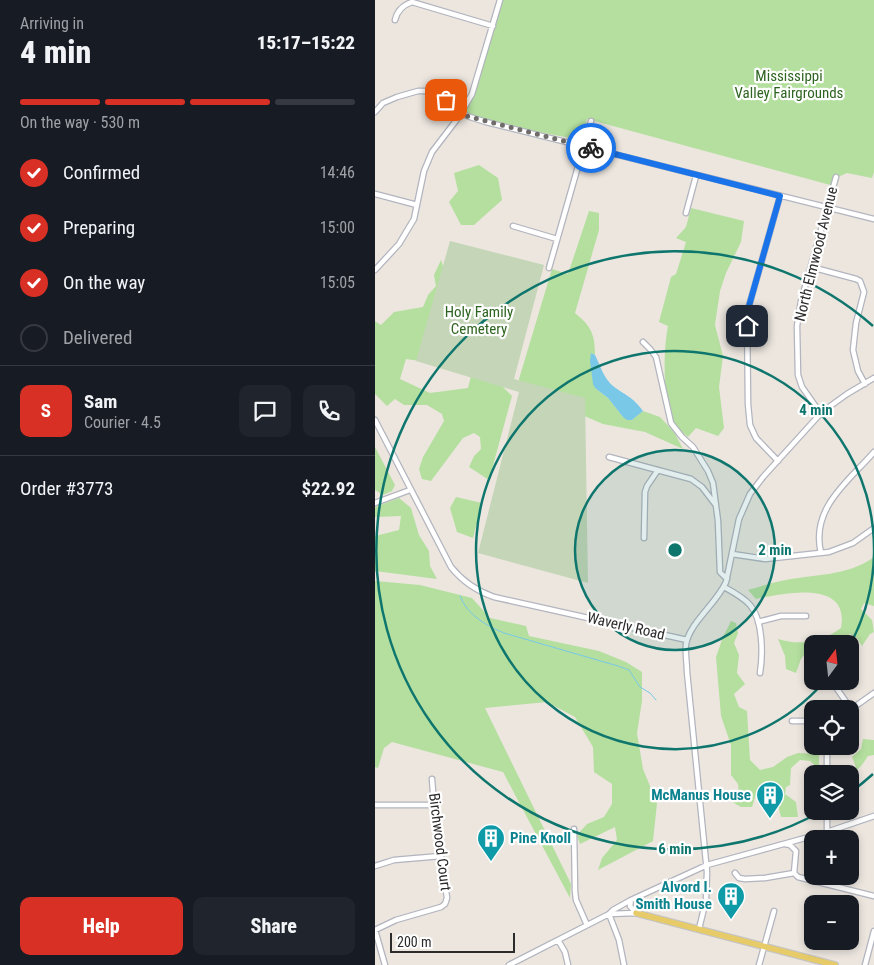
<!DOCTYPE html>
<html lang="en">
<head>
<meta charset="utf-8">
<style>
  :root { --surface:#171b24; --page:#20242c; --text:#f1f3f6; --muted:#9ea1a6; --line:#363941; --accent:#d93025 }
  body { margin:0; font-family:"Roboto Condensed",sans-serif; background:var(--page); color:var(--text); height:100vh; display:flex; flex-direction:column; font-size:19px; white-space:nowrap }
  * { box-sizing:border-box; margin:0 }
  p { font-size:16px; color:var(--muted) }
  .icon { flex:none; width:28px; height:28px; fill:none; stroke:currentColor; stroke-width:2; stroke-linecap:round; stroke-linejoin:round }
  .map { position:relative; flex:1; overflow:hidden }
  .drawer { display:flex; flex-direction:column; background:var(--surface); width:375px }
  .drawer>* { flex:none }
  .needle { width:32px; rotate:15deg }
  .tools { position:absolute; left:429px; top:635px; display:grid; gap:10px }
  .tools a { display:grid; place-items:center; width:55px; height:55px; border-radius:10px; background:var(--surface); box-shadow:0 2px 8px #0003; font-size:25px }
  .scale { position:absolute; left:15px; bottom:12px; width:125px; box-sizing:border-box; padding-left:5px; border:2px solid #2b2b2b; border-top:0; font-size:14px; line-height:18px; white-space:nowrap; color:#2b2b2b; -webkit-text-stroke:4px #fff; paint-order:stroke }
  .pin { position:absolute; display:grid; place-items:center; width:42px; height:42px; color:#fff; margin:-21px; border-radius:10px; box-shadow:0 2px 8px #0006 }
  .courier { position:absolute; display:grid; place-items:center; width:50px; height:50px; margin:-25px; border:4px solid #1a73e8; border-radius:50%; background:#fff; color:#222; box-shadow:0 1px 6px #0007 }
  .headline em { font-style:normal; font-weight:800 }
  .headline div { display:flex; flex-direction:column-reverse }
  .headline { display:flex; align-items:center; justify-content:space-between; height:85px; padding:0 20px }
  h1 { font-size:32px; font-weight:800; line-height:38px }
  .bar { display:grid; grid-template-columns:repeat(4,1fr); gap:8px 5px; align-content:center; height:60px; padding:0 20px }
  .bar i { height:6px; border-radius:4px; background:var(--line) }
  .bar .selected { background:var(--accent) }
  .bar p { grid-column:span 4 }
  .line { display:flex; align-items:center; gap:12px; padding:0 20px; border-top:1px solid var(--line) }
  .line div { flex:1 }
  .round { display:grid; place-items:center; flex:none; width:52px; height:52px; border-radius:10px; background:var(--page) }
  ol { padding:0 20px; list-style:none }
  li { display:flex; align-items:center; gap:15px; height:55px }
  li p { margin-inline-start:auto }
  li .icon { padding:5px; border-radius:50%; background:var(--accent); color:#fff; stroke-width:4 }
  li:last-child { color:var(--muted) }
  li i { width:28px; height:28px; border:2px solid var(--line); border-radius:50% }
  .action { display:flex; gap:10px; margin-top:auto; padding:10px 20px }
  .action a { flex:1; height:58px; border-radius:10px; background:var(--accent); color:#fff; font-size:20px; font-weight:800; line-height:58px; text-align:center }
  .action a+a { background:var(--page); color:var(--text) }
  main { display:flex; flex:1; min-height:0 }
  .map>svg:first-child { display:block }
  .green { fill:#b4df9f }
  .cemetery { fill:#c5d5b7 }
  .water { fill:#79c8e7 }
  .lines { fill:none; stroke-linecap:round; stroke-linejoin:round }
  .stream { stroke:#79c8e7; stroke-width:1 }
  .minor-casing { stroke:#b2b4be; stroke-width:7 }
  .major-casing { stroke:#c4c4c4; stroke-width:8 }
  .minor { stroke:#fff; stroke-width:4.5 }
  .major { stroke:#e7cb68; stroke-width:5.5 }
  .done { stroke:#6f6c6a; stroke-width:5; stroke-dasharray:0 9 }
  .route { stroke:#1a73e8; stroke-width:6 }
  .ring { fill:none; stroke:#0f766e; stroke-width:2.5 }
  .labels { text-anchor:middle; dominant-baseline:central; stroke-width:4.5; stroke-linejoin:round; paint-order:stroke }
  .park-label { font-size:15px; fill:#2d641f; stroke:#fff }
  .street-label { font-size:15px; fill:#2b2b2b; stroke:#fff }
  .culture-label { font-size:15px; font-weight:bold; fill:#0d838f; stroke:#fff; text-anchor:end }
  .centre { fill:#0f766e; stroke:#fff; stroke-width:2.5 }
  .ring-label { font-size:15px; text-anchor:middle; font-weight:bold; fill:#0f766e; stroke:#fff; stroke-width:4.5; stroke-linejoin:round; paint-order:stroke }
</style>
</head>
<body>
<main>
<section class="drawer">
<div class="headline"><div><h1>4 min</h1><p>Arriving in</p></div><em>15:17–15:22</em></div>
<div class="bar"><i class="selected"></i><i class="selected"></i><i class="selected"></i><i></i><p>On the way · 530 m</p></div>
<ol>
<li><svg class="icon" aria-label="check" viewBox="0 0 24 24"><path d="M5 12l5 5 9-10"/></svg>Confirmed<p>14:46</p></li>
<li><svg class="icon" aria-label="check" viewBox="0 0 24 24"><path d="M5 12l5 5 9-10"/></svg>Preparing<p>15:00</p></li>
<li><svg class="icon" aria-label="check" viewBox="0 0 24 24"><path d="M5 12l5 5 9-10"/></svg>On the way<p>15:05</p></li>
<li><i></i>Delivered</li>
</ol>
<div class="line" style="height:90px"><b class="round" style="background:var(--accent);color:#fff">S</b><div><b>Sam</b><p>Courier · 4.5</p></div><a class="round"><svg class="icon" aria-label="chat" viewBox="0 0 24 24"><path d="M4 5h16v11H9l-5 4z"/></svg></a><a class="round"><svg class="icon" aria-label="phone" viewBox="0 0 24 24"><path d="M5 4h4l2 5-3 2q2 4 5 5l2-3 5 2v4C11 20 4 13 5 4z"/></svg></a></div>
<div class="line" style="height:65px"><div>Order #3773</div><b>$22.92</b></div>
<div class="action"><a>Help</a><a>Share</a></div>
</section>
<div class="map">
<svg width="499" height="965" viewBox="0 0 499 965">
  <rect width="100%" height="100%" fill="#ece6df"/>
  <!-- green -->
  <path class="green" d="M125,0H499V172L497,178L472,173L463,177L459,186L212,119L206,140L111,122L87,112L91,105Z
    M104,165L123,178L127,200L99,225H86L74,202L83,191L79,173Z
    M316,208L369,221L366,242L351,273L345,291L340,325L348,356L344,387L349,428L343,436L321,428L313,437C309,433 304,430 301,426C287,404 288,351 293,326L284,322L296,277L301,274L311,242L301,238L311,227Z
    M214,211L224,213V230L200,313C216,326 220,334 220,355L216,353L220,388L233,398L248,417L257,420L268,411L285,417L299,432L308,449L270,432L228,424L207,415L145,385L144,379L177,269L193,274Z
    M66,260L70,272L52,362L31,359L25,379L55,393L93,388L96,376L126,385L137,396L114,480L94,467L99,456L106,449L105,437L99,433L88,438L56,481L47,479L44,469L48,457L69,421L67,414L52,405H29L20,399L12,406L0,394V321L6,325L19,312L48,307L53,295L61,286L59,275Z
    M0,447L20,485L17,491L8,495L0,490Z
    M81,497L107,503L98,538L82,532L75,508Z
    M24,498L36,508L44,535L54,551L55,566L62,579L0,571V536L24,530L26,516L0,517V507Z
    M499,557V606L489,603L486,609L497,620L499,632L495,634L487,646L482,638L475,634L460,644H438L437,647L434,648L426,659L421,673L411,669L410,656L403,639C426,646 447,642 466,628C475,579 410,593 381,599L373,590C384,587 395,583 406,581C437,574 472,577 499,557Z
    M0,581L45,585L97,598L115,618L151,626L154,636L224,651L251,662L267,672V701L262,733L268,769L282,803L278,841L223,870L227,858L242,840L240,827L205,844L202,835L212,824L229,817L237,804V784L219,772L218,747L200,717L172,702L110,708L196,884L195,898L128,772L17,742L9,748L3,768L0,767Z
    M356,621L361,623L363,633L359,643L364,655L362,673L370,684L359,694L364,707L372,711L375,760L385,770L398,767L412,757L423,753L444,754V769L435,761L425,760L416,768L415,785L411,787L410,794L421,802L423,817H406L402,801L387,789L382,791L377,807H366L357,802L364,794L363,784L356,775V745L346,716L341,657L348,637Z
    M488,739L499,740V755L493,756L487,765L482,770L477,757L486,749Z"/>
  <!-- cemetery -->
  <path class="cemetery" d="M75,241L169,265L139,379L210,398L213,583L103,553L144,392L41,361Z"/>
  <!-- water -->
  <path class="water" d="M216,353L220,355C225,365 229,379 238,386C251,396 257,396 268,411L257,420H252L248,417L233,398L220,388L218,384L215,361Z"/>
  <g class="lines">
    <!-- stream -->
    <path class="stream" d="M85,596C92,615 112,626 129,633L243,666L254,670L265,687L275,693L281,700"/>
    <!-- minor casing -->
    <g class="minor-casing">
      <path id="minor" d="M20,20C22,11 28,5 37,2L118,26
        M0,112L8,103L22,97L43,91H54L81,107L92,116L111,122L499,219
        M0,194L42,205
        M311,213L321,176
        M138,226L182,239
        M436,267L481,279L485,281L489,292L481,323L478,350L483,371L490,384
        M174,268L216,121
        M0,270L24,244L39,219L49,171L57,152L83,118L97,94L125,0
        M268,342L275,349L281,357L296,423L307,437L318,447L333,471L338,483L343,521L345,572L352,579
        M446,414L427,387L423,375L422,326L426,301L461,177
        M0,420L76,567C88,582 102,591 119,597L312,640
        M234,457L316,479L327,487L340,504
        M403,461L381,438L375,425L373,404L372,313L405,196
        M0,503L35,490
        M269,538L270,492L272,486L283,470
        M446,553C435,508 474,481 499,452
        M357,554L390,559L454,552L478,543L499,528
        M349,587C358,592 368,597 375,605C388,620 388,654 385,673
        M383,622L406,616H431
        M451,681L455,684L459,682
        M458,683L476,709
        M475,710L499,693
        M417,721H438
        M452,774V746
        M0,805H59
        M199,829L200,891L201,900L212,925
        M452,832V811
        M410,844L415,845L421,851L419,873
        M0,866L19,860L66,856
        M360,873L364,878L370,879L390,878L419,873
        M419,873L423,877L499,896
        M256,900L255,906L261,913
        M234,914L244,940L249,965
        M234,914L261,913
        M324,929L331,900L332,872L312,672C312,663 310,653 311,644C315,622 342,603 351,582L364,519L375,494L388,477L447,412L472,394L499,378
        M0,930L21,920L66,907L70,904L72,898L59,805L57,779
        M0,930L10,965
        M183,940L190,952L193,965
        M134,965L234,914L238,910L256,900L332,865L452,832L499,816
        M384,965L399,911
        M490,965L499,931"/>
    </g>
    <!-- major casing -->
    <g class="major-casing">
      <path id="major" d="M261,913L460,965"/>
    </g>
    <!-- minor -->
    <use href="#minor" class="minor"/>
    <!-- major -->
    <use href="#major" class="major"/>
  </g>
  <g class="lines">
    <!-- done -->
    <path class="done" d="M71,100L92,116L216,148"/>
    <!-- route -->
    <path class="route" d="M216,148L405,196L372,313V326"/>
  </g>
  <!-- distance rings -->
  <circle cx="300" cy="550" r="100" fill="#0f766e" fill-opacity=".12"/>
  <g class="ring">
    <circle cx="300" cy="550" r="100"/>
    <path d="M449 682A199 199 0 1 1 476 643"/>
    <path d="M498 774A299 299 0 0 1 476 792M445 812A299 299 0 1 1 498 326"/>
  </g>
  <!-- icons -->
  <defs>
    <g id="building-pin" transform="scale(1.4375)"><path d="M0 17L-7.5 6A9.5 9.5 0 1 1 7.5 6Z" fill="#0f9aa8" stroke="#fff"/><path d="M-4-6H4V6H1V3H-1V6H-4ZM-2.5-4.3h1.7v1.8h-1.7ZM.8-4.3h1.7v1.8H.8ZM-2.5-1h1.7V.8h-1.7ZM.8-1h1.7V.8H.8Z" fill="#fff"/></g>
  </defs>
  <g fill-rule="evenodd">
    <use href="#building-pin" x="395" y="795"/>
    <use href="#building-pin" x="116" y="838"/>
    <use href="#building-pin" x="356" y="896"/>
  </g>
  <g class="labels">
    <!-- park labels -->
    <g class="park-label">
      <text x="414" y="76">Mississippi<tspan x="414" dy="17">Valley Fairgrounds</tspan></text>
      <text x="104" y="312">Holy Family<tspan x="104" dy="17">Cemetery</tspan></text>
    </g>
    <!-- street labels -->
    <g class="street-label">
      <text transform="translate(441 254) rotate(-76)">North Elmwood Avenue</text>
      <text transform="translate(251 626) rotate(13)">Waverly Road</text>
      <text transform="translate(65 842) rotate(83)">Birchwood Court</text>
    </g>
    <!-- culture labels -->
    <g class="culture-label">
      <text x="376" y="795">McManus House</text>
      <text x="135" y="838" text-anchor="start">Pine Knoll</text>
      <text x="337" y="887">Alvord I.<tspan x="337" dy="17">Smith House</tspan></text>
    </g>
  </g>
  <circle cx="300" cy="550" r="8" class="centre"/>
  <g class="ring-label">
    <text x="441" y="415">4 min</text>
    <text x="400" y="555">2 min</text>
    <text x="300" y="854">6 min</text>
  </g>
</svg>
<div class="tools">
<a><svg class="needle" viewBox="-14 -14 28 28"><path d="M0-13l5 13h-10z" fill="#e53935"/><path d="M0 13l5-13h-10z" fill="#9ea1a6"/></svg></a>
<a><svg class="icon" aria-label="locate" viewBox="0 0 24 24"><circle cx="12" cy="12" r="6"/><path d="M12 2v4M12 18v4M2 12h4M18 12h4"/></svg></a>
<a><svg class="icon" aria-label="layers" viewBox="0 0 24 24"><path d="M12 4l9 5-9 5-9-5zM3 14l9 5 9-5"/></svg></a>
<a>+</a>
<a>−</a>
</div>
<div class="scale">200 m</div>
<div class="pin" style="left:71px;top:100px;background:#ea580c"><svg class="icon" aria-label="bag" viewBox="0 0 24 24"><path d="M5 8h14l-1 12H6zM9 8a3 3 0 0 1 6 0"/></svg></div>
<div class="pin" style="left:372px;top:326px;background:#1f2937"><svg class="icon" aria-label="home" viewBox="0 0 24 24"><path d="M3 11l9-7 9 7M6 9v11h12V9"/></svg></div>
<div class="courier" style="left:216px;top:148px"><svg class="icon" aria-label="bike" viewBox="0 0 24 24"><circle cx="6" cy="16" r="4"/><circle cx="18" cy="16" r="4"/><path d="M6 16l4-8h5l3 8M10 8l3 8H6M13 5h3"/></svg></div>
</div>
</main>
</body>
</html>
